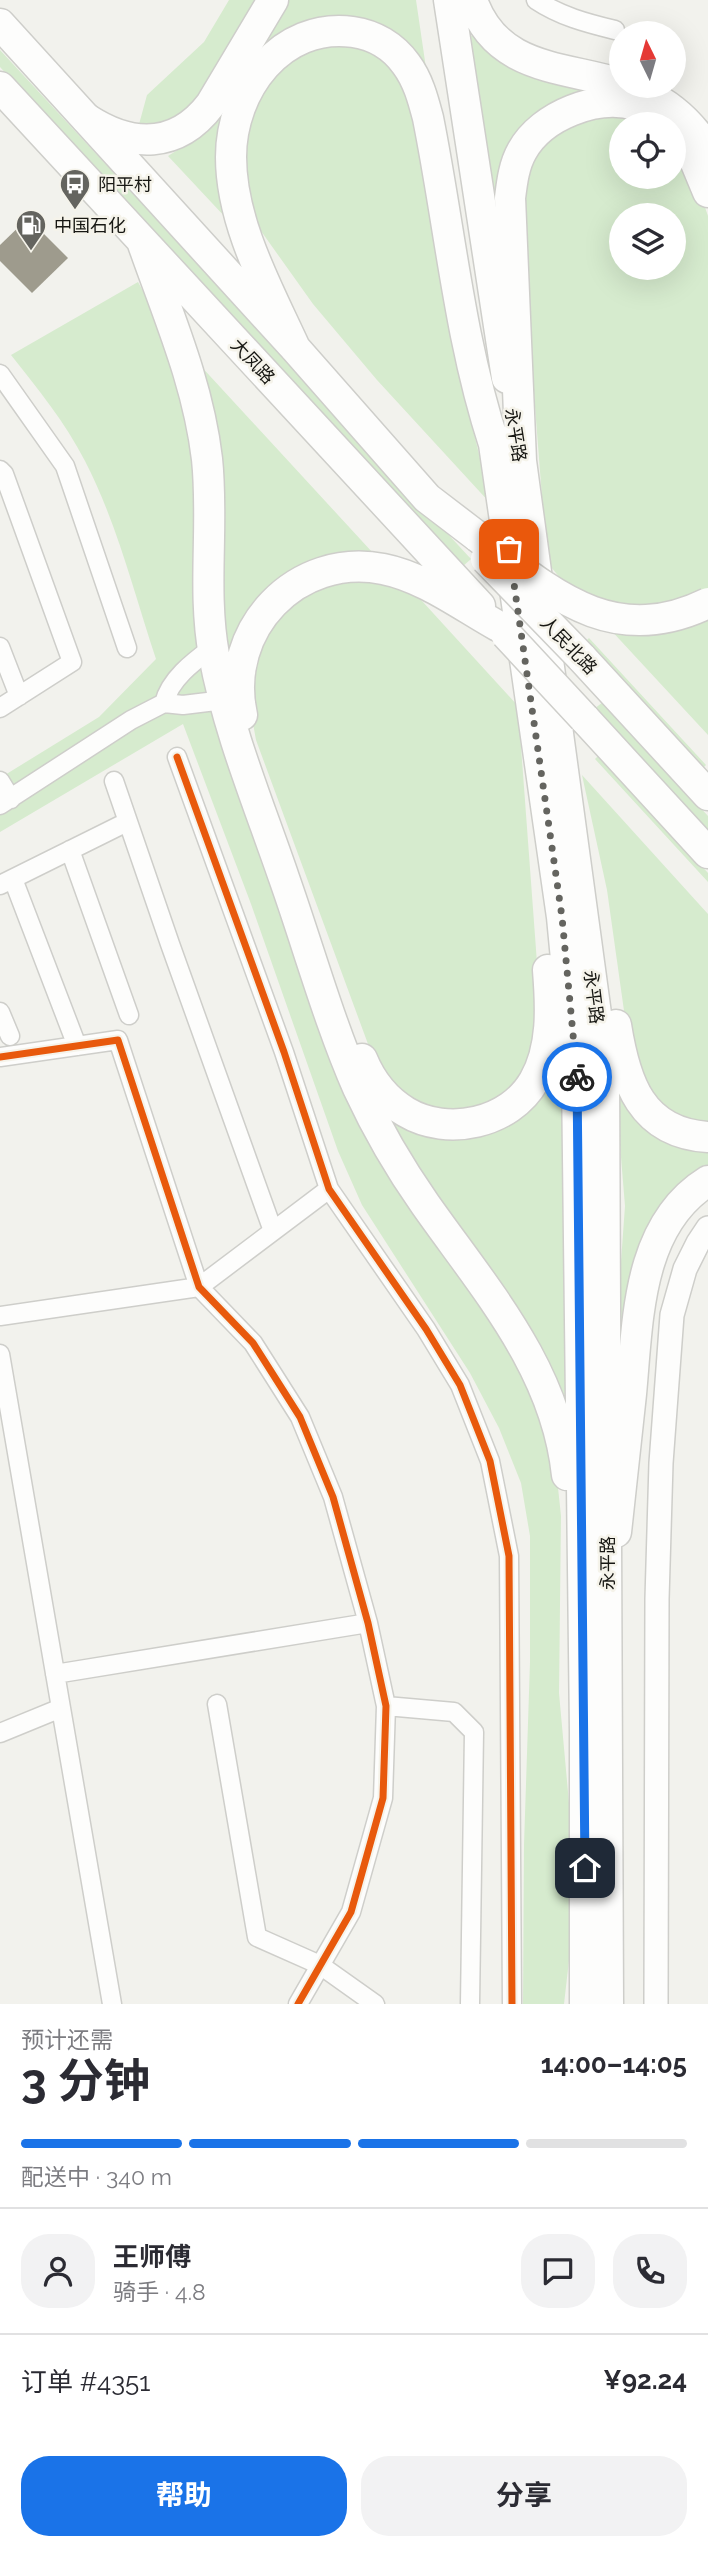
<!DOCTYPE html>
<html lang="zh">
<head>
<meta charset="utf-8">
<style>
  :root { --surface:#fff; --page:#f2f2f3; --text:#2b2b33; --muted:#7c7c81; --line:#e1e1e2; --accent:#1a73e8 }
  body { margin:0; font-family:Raleway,"Noto Sans SC",sans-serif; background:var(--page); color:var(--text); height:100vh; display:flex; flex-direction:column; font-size:26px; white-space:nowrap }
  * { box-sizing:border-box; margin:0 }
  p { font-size:23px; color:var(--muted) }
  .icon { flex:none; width:38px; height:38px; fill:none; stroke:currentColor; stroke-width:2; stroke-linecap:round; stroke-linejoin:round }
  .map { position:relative; height:2004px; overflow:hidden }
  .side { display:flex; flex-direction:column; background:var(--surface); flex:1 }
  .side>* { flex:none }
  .needle { width:46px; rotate:355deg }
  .controls { position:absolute; left:609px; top:21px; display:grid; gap:14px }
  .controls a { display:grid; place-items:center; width:77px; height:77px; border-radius:50%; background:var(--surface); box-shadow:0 7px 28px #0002; font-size:35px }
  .pin { position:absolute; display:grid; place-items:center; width:60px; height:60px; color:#fff; margin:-30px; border-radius:14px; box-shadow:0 4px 10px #0006 }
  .courier { position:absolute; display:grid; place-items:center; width:70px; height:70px; margin:-35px; border:5px solid #1a73e8; border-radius:50%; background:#fff; color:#222; box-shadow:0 2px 9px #0007 }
  .summary em { font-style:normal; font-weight:700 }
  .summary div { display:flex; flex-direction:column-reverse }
  .summary { display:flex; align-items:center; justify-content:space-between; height:119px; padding:0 21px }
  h1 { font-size:46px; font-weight:700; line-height:52px }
  .bar { display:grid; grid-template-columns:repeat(4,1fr); gap:10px 7px; align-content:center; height:84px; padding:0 21px }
  .bar i { height:9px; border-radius:5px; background:var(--line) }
  .bar .current { background:var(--accent) }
  .bar p { grid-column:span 4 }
  .line { display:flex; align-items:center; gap:18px; padding:0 21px; border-top:2px solid var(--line) }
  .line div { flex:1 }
  .round { display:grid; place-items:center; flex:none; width:74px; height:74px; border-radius:28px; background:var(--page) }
  .action { display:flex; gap:14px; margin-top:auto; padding:14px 21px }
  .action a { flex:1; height:80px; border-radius:28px; background:var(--accent); color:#fff; font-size:28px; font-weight:700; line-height:80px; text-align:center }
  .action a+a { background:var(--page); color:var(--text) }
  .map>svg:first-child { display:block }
  .green { fill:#d6ebce; fill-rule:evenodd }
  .building { fill:#9e9b8d }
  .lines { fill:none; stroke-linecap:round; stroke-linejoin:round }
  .minor-casing { stroke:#cececa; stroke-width:21 }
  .tertiary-casing { stroke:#cececa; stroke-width:26 }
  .primary-casing { stroke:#cececa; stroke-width:33 }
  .trunk-casing { stroke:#cececa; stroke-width:33 }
  .minor { stroke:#fdfdfc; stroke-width:18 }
  .tertiary { stroke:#fdfdfc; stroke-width:23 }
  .primary { stroke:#fdfdfc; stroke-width:30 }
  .trunk { stroke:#fdfdfc; stroke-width:30 }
  .primary-bridge-casing { stroke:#cececa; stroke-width:33; stroke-linecap:butt }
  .trunk-bridge-casing { stroke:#cececa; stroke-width:33; stroke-linecap:butt }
  .primary-bridge { stroke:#fdfdfc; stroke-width:30 }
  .trunk-bridge { stroke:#fdfdfc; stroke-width:30 }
  .cycleway-casing { stroke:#f5f3ea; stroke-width:11 }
  .cycleway { stroke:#e8590c; stroke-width:7 }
  .done { stroke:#64645f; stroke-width:7; stroke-dasharray:0 12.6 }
  .route { stroke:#1a73e8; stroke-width:9 }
  .labels { text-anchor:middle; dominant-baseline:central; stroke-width:5; stroke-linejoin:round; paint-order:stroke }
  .poi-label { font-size:18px; fill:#171713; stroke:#f5f3ea; text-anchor:start }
  .street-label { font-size:18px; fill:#171713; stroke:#f5f3ea }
</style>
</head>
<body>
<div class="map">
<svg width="708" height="2004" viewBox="0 0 708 2004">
  <rect width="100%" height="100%" fill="#f2f2ed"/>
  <!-- green -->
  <path class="green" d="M229,0H264L183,122L138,128L147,95L204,42Z
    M283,0H416L426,68L416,59L286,31L261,46Z
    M473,35C507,75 544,82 594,87L588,93L574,95L495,219L471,36Z
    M359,45L396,69L422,128L452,342L491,504L377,380L313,304L261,231L247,193L244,141L264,84L308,48Z
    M0,50L471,559L462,567L0,67Z
    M229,96L226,218L168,156L195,139Z
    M603,111L652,124H621V177H674V143L700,193L708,216V595L647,611L579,594L560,578L547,562L520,212L531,158L557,129ZM621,215H674V268H621Z
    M138,282L153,309L197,442V644L206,683L429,1231L523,1368L556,1469L561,1516L559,1693L572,1836V1934L564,2004H523L524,1845L530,1662V1536L521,1483L499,1428L470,1373L362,1205L338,1151L251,904L183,724L0,832V778L99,717L156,659C134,593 117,523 85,461C65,422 38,389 11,355Z
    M198,363L373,553L344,556L231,659L225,657L218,566L225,524L222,465Z
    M358,578L412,590L518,706L541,1017L537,1051L510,1094L469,1111L434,1109L410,1098L388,1077L368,1044L256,740L248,696L261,632L308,589Z
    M708,614V735L608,627Z
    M589,638L706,765L702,769L585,642Z
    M603,702L708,816V833L594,709Z
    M599,755L708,873V882L595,759Z
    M582,775L708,914V1124L673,1116L644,1087L627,1032L607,890Z
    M563,1034L575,1448L418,1177L386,1112L467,1135Z
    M614,1072L708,1147V1167L633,1270L622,1325L619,1430L618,1303L625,1206Z"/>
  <!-- building -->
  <path class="building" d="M28,218L68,258L32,293L0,261V245Z"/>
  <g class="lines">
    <!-- minor casing -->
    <g class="minor-casing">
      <path id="minor" d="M536,0C560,16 586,23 615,30
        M0,374L65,466L127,648
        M0,470L4,474L72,662L0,708
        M0,647L19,696
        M164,703C170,679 193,662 213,647
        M177,757L284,1052L329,1189L426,1329L460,1385L490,1461L509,1556L512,2004
        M0,781L11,799
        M114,781L170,944L273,1231
        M0,805L131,720L164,703L183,705L224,700
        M70,850L129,1015
        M13,879L77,1046
        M0,885L127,822
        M0,1012L10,1036
        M0,1057L118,1040L199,1287L253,1343L300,1417L333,1497L368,1623L386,1706L383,1798L351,1912L298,2004
        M0,1316L199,1287L329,1189
        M0,1354L112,2004
        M55,1674L368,1623
        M217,1704L257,1937L320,1965L375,2004
        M386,1706L454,1712L474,1732L470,2004
        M0,1733L61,1708"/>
    </g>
    <!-- tertiary casing -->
    <g class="tertiary-casing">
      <path id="tertiary" d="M656,2004L657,1599L661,1463L672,1315L685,1269L698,1243L708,1228"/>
    </g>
    <!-- primary casing -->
    <g class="primary-casing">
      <path id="primary" d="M449,0L507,378
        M472,0C496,70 562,66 621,84
        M645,93C672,106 693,125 708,151
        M87,119C132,148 177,149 211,104L273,0
        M581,657L708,795
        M616,1532C621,1486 626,1440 631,1394C638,1320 637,1225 708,1181"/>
    </g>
    <!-- trunk casing -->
    <g class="trunk-casing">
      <path id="trunk" d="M0,24L295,348L427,498L478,537
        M0,87L480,606
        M674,129L693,156L708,192
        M142,241C167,313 198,382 207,459C214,524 202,590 214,655C228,731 259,805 284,878C308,946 329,1022 358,1088C377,1129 399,1167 425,1204C484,1288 556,1368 567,1475
        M295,348C268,289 231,223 231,157C231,90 281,22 353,32C374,35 393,46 406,64C418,80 423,99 428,118C450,228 459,337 494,444L562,917L577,1074L585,1732V2004
        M242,715C223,629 297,552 383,569C424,577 462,606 498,626
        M584,718L708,853
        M616,1025C625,1082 641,1133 708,1137
        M362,1059C371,1081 386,1100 406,1112C448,1137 510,1123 534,1081C553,1048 551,1007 548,970
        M608,2004L604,1073L521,461L510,198C512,182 514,165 522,151C542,115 597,94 636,105C648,109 658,116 668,124"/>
    </g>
    <!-- minor -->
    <use href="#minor" class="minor"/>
    <!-- tertiary -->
    <use href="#tertiary" class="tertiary"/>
    <!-- primary -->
    <use href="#primary" class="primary"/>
    <!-- trunk -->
    <use href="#trunk" class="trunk"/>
    <!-- primary-bridge casing -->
    <g class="primary-bridge-casing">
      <path id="primary-bridge" d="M486,559L581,657"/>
    </g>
    <!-- trunk-bridge casing -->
    <g class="trunk-bridge-casing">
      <path id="trunk-bridge" d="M478,537C550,592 612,650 708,603
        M506,634L584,718"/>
    </g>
    <!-- primary-bridge -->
    <use href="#primary-bridge" class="primary-bridge"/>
    <!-- trunk-bridge -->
    <use href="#trunk-bridge" class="trunk-bridge"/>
    <!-- cycleway casing -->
    <g class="cycleway-casing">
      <path id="cycleway" d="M177,757L284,1052L329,1189L426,1329L460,1385L490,1461L509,1556L512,2004
        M0,1057L118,1040L199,1287L253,1343L300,1417L333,1497L368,1623L386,1706L383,1798L351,1912L298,2004"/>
    </g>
    <!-- cycleway -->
    <use href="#cycleway" class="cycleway"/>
  </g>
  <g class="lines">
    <!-- done -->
    <path class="done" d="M509,549L562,917L577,1077"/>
    <!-- route -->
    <path class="route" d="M577,1077L585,1868"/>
  </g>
  <!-- icons -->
  <defs>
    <g id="bus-pin" transform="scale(1.575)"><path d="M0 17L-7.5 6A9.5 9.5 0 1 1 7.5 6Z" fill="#64645f" stroke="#f5f3ea"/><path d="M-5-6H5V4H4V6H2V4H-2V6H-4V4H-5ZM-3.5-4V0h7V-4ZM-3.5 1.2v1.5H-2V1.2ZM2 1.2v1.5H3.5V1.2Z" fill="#fff"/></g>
    <g id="fuel-pin" transform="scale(1.575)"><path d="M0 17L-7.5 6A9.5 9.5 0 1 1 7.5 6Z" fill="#64645f" stroke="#f5f3ea"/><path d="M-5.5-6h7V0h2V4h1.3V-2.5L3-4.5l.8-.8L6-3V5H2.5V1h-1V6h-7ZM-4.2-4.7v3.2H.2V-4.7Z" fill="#fff"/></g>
  </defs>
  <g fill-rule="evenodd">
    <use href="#bus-pin" x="75" y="184"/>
    <use href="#fuel-pin" x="31" y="225"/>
  </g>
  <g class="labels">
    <!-- poi labels -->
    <g class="poi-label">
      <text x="98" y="184">阳平村</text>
      <text x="54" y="225">中国石化</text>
    </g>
    <!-- street labels -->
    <g class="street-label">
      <text transform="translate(253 361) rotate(47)">大凤路</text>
      <text transform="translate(516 435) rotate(81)">永平路</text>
      <text transform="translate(569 645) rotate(46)">人民北路</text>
      <text transform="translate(594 997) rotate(83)">永平路</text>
      <text transform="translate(607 1563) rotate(-90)">永平路</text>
    </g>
  </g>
</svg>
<div class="controls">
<a><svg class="needle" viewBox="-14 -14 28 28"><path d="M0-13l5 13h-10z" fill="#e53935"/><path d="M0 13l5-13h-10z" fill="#7c7c81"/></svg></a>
<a><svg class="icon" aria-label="locate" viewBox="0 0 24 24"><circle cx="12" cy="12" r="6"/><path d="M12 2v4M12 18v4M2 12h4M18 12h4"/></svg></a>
<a><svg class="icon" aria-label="layers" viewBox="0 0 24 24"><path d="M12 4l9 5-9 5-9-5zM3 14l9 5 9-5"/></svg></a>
</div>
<div class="pin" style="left:509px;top:549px;background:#ea580c"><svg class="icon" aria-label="bag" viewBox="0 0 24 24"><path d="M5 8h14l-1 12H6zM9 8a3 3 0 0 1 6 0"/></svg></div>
<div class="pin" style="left:585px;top:1868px;background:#1f2937"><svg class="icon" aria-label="home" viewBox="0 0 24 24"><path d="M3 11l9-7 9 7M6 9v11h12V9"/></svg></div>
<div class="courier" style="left:577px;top:1077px"><svg class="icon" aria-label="bike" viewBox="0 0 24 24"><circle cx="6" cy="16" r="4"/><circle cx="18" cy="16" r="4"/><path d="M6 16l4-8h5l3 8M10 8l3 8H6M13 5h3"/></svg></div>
</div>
<section class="side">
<div class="summary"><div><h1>3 分钟</h1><p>预计还需</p></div><em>14:00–14:05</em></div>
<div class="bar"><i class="current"></i><i class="current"></i><i class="current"></i><i></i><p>配送中 · 340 m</p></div>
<div class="line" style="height:126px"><a class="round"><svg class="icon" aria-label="person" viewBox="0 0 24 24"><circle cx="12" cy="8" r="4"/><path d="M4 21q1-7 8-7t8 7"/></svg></a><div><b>王师傅</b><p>骑手 · 4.8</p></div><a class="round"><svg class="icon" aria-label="chat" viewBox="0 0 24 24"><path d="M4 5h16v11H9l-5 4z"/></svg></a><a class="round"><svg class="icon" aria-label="phone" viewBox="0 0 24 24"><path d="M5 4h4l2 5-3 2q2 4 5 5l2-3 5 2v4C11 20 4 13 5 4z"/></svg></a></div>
<div class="line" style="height:91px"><div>订单 #4351</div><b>¥92.24</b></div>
<div class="action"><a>帮助</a><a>分享</a></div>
</section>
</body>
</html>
